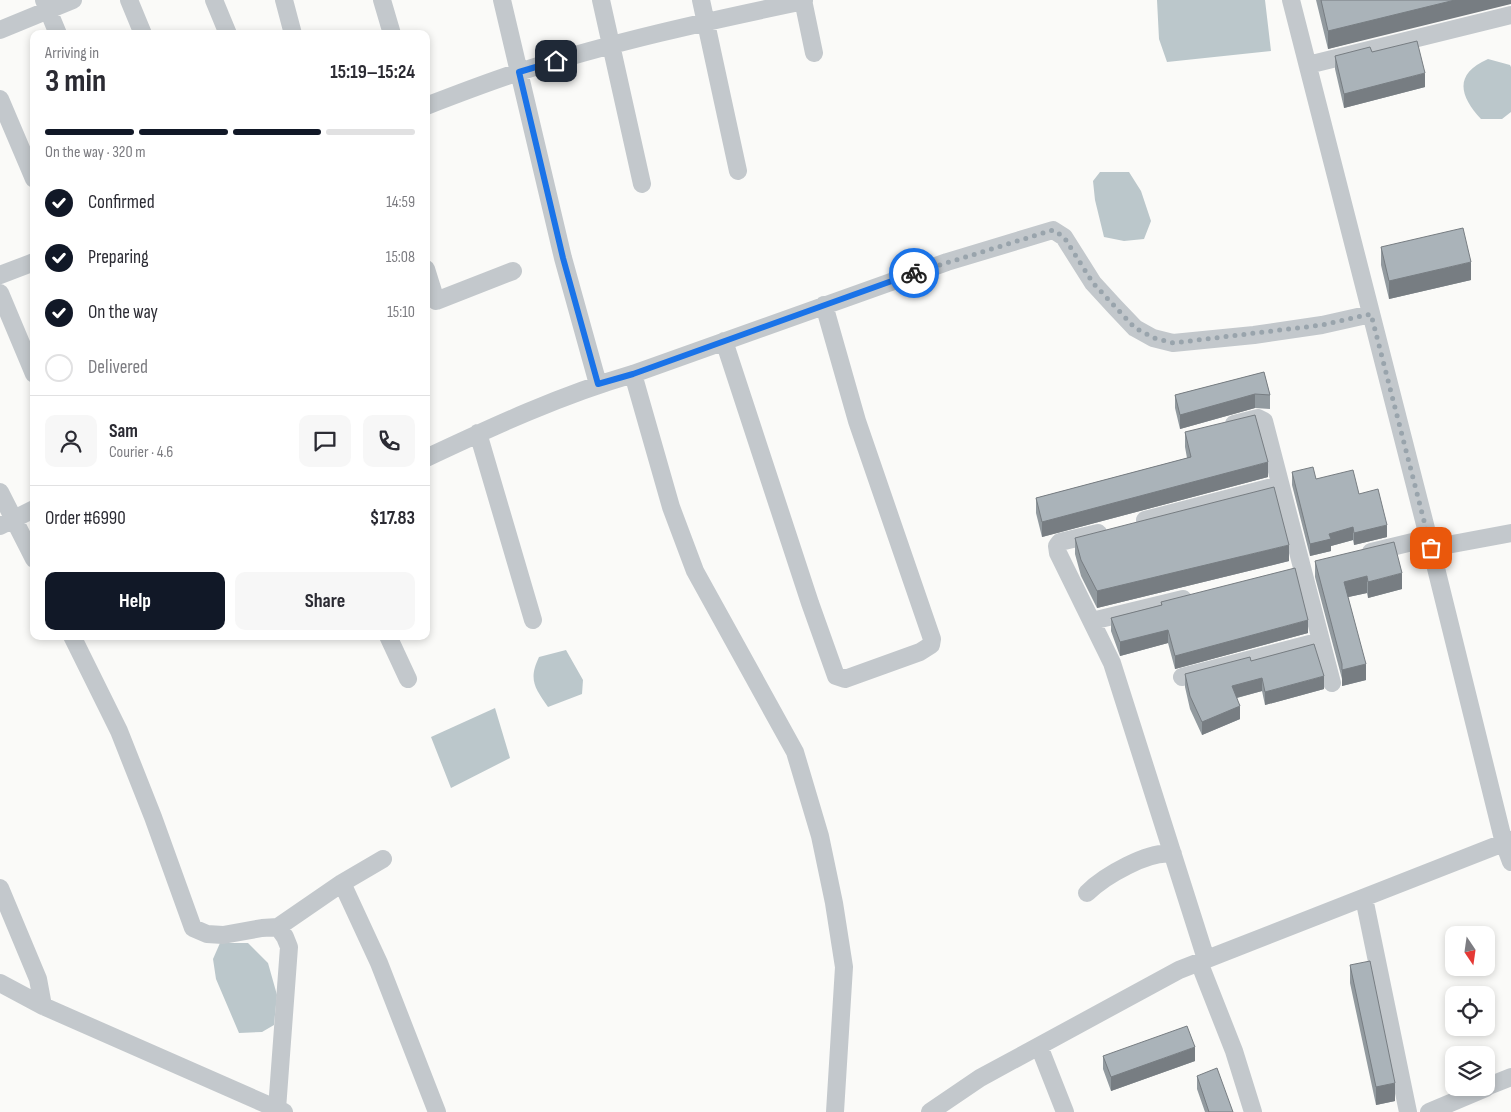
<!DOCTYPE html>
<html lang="en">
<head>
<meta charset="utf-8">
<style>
  :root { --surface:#fff; --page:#f7f7f7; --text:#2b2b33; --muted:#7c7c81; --line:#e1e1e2; --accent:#111827 }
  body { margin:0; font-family:"Sofia Sans Condensed",sans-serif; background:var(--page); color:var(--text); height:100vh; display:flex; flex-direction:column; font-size:19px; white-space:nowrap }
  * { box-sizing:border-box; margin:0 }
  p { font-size:16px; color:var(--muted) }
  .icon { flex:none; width:28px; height:28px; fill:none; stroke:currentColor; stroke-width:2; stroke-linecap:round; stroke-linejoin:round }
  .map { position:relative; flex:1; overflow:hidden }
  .sheet { position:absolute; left:30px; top:30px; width:400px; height:610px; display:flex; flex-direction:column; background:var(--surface); border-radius:10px; box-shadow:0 2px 8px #0003 }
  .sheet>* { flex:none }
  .needle { width:32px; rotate:167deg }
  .tools { position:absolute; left:1445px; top:926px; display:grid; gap:10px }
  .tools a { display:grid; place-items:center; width:50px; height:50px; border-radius:10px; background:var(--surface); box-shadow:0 2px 8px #0003; font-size:25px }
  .pin { position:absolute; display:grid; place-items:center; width:42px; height:42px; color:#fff; margin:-21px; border-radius:10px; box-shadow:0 2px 8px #0006 }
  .courier { position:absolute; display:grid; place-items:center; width:50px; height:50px; margin:-25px; border:4px solid #1a73e8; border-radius:50%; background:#fff; color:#222; box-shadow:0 1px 6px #0007 }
  .head em { font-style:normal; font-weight:700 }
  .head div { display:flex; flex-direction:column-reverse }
  .head { display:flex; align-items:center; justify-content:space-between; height:85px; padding:0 15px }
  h1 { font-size:32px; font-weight:700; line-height:38px }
  .bar { display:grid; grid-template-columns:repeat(4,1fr); gap:8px 5px; align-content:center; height:60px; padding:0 15px }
  .bar i { height:6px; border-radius:4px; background:var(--line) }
  .bar .selected { background:var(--accent) }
  .bar p { grid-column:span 4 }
  .line { display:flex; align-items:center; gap:12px; padding:0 15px; border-top:1px solid var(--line) }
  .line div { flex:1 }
  .round { display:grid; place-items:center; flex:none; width:52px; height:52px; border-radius:10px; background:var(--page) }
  ol { padding:0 15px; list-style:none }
  li { display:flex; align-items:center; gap:15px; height:55px }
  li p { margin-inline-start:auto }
  li .icon { padding:5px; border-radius:50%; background:var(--accent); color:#fff; stroke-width:4 }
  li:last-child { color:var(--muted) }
  li i { width:28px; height:28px; border:2px solid var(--line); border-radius:50% }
  .primary-button { display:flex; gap:10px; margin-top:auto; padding:10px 15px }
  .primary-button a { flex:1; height:58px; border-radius:10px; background:var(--accent); color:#fff; font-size:20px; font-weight:700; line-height:58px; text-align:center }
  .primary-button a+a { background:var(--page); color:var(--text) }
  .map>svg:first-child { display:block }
  .water { fill:#bbc7cb }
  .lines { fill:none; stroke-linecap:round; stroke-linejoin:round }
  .minor { stroke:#c3c8cc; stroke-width:18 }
  .wall { fill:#929a9f }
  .shaded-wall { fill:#777d82 }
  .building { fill:#aab3b9; stroke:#777d82 }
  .done { stroke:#99a4ac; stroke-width:5; stroke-dasharray:0 9 }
  .route { stroke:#1a73e8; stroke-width:6 }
</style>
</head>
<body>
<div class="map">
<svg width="1511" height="1112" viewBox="0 0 1511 1112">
  <rect width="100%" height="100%" fill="#fafaf8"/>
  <!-- water -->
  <path class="water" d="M1157,0H1265L1271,51L1167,62L1159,39Z
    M1488,59L1510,65L1511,67V112L1502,119H1481C1459,95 1454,74 1488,59Z
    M1100,172H1129L1141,191L1151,221L1144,239L1124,241L1104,237L1095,200L1093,181Z
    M566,650L583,680L582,694L548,707C535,688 528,680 539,657Z
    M495,708L510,758L451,788L431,737Z
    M220,943H248L268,963L277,995L274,1025L262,1032L239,1033L216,979L213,959Z"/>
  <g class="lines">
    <!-- minor -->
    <path class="minor" d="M44,0L58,34
      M129,0L143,34
      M214,0L228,34
      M284,0L293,34
      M382,0L392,34
      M502,0L563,258L598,384
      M601,0L642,184
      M701,0L738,171
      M803,0L814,53
      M1291,0L1431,548L1504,843L1511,862
      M0,30L73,0
      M1308,65L1511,15
      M0,99L34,179
      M426,106C457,94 488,82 519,72C612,42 708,21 804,1
      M426,269L436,301L513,271
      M0,275L34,262
      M0,293L34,374
      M724,341L810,603L836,676L845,679L920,652L931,645L932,639L857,421L824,305
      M633,374L671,507L695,571L795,752L820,836L834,903L844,967L835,1112
      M1234,424L1258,418L1264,421L1332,683
      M478,433L533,620
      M426,458C494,426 561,395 633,374L947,262L1053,230L1064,237L1093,283L1115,307L1135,328L1153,338L1173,343L1254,335L1322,325L1371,314
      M0,492L34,559
      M1145,520L1280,485
      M0,526L34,509
      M1098,533L1060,542L1057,546L1058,553L1112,663L1206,959
      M1431,548L1511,533
      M1371,552L1429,538
      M1092,621L1183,599
      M72,636L119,731L153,817L193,928L207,934L223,935L262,928L278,927L342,883L383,859
      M388,636L408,679
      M1182,677L1321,641
      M342,883L379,963L437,1112
      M0,888L38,979L43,1006
      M1087,893C1104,876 1149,850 1173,854
      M1364,898L1408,1112
      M1199,962L1234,1051L1253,1112
      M0,983L43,1006L284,1112
      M1039,1046L1065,1112
      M1486,1087L1511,1077
      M277,1109L289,947L285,937L278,927
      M930,1112L980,1078L1179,970L1511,840
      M1429,1112L1486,1088"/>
  </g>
  <!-- wall -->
  <path class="wall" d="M1316,0H1511L1328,49Z
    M1372,52L1425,87L1344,108L1335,69V56Z
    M1381,247L1471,280L1389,299L1381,265Z
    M1264,372L1270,395V409L1255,408L1180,429L1175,408V395Z
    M1185,432L1268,477L1042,537L1036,513V498L1187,458L1185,447Z
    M1292,472L1316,479L1359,494L1387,537L1354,545L1353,540L1331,546V551L1310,556L1292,485Z
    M1075,538L1289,561L1097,608L1081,576L1075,554Z
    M1315,561L1402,589L1368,598L1367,593L1348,597L1366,680L1342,686V679L1315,577Z
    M1161,602L1308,633L1175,669L1168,643L1120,656L1111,631V618L1161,605Z
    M1251,661L1324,689L1265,705L1262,691L1237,698L1240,719L1202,735L1190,709L1185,687V674Z
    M1350,965L1395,1101L1376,1105L1350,983Z
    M1103,1056L1195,1061L1111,1091L1103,1069Z
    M1197,1076L1233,1112H1205L1197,1089Z"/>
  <!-- shaded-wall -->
  <path class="shaded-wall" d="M1455,0H1511V4L1328,49V31Z
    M1425,73V87L1344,108V94Z
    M1471,262V280L1389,299V281Z
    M1255,394V408L1180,429V415Z
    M1268,462V477L1042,537V522Z
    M1387,525V537L1354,545V533Z
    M1353,527V540L1331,546V551L1310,556V544L1329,534Z
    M1289,545V561L1097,608V591Z
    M1402,573V589L1368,598V582Z
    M1367,576V593L1344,598V582Z
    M1308,620V633L1175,669V656Z
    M1168,630V643L1120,656V642Z
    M1366,664V680L1342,686V670Z
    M1324,676V689L1265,705V692Z
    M1262,678V691L1232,699V686Z
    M1240,706V719L1202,735V722Z
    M1195,1047V1061L1111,1091V1077Z
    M1395,1083V1101L1376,1105V1087Z"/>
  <!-- building -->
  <path class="building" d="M1321,0H1455L1328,31Z
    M1417,41L1425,73L1344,94L1335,56L1370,47L1372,52Z
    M1463,228L1471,262L1389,281L1381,247Z
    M1264,372L1270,395L1255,394L1180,415L1175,395Z
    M1255,415L1268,462L1042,522L1036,498L1191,457L1185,432Z
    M1313,467L1316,479L1353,470L1359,494L1378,489L1387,525L1354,533L1353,527L1329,534L1331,539L1310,544L1292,472Z
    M1274,487L1289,545L1097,591L1081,560L1075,538Z
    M1394,542L1402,573L1368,582L1367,576L1344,582L1366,664L1342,670V664L1315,561Z
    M1295,568L1308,620L1175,656L1168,630L1120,642L1111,618L1162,605L1161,602Z
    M1314,644L1324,676L1265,692L1262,678L1232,686L1240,706L1202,722L1190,696L1185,674L1250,657L1251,661Z
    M1370,961L1395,1083L1376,1087L1350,965Z
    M1187,1026L1195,1047L1111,1077L1103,1056Z
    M1217,1068L1233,1112H1209L1197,1076Z"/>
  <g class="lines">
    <!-- done -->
    <path class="done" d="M914,273L1053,230L1064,237L1093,283L1135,328L1154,338L1173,343L1322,325L1371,314L1431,548"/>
    <!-- route -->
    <path class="route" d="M556,61L519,72L563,258L598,384L633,374L914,273"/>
  </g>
</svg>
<div class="tools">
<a><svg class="needle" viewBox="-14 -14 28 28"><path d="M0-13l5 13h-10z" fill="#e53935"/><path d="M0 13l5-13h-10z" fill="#7c7c81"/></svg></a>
<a><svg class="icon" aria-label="locate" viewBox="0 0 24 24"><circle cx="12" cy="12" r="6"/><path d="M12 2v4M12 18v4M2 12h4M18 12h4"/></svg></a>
<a><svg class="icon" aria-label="layers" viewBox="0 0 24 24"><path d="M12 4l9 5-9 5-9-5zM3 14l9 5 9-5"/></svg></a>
</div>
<div class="pin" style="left:1431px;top:548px;background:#ea580c"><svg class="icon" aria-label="bag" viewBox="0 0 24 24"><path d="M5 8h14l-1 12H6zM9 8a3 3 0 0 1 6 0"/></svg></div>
<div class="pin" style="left:556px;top:61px;background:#1f2937"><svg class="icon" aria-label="home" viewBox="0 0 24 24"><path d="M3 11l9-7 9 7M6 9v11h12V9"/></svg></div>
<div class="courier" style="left:914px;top:273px"><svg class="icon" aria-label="bike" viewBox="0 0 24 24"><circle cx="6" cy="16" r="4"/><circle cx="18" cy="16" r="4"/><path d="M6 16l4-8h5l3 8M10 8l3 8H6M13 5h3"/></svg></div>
<section class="sheet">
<div class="head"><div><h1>3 min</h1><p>Arriving in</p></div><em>15:19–15:24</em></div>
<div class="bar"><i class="selected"></i><i class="selected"></i><i class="selected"></i><i></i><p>On the way · 320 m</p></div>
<ol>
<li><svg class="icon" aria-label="check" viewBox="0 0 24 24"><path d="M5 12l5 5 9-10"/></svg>Confirmed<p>14:59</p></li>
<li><svg class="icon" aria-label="check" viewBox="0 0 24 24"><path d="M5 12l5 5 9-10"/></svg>Preparing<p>15:08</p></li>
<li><svg class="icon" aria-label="check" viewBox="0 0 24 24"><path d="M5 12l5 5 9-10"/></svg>On the way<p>15:10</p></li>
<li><i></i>Delivered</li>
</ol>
<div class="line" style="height:90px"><a class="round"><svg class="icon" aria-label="person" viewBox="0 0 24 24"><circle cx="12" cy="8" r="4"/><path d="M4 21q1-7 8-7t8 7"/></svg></a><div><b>Sam</b><p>Courier · 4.6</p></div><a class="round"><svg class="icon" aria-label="chat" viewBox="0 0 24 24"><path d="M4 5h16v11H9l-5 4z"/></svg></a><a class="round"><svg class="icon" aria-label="phone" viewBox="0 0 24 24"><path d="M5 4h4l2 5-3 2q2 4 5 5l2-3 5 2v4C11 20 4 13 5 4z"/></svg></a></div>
<div class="line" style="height:65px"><div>Order #6990</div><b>$17.83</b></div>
<div class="primary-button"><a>Help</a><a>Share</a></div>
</section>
</div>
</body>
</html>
